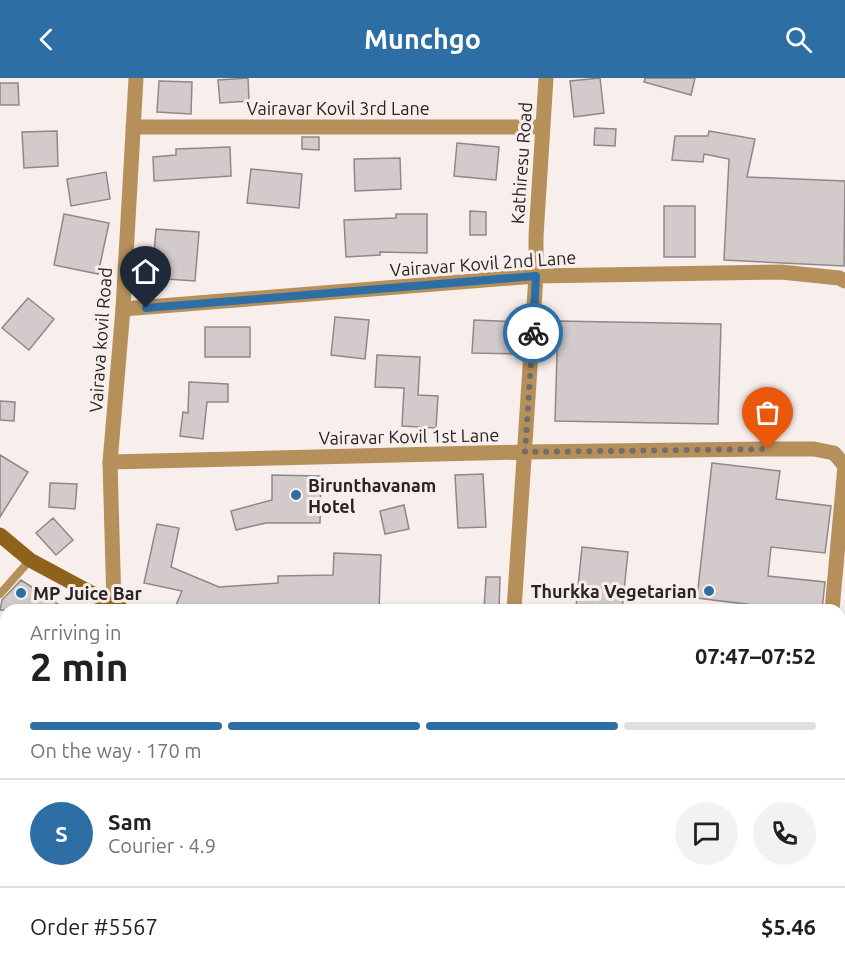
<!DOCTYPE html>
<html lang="en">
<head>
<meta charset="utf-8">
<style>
  :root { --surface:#fff; --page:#f2f2f2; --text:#202124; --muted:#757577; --line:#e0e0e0; --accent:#2d6ea4 }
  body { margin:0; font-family:Ubuntu,sans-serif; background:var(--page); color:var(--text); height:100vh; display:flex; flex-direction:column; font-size:22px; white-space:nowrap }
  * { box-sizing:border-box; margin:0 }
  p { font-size:20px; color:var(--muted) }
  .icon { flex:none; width:33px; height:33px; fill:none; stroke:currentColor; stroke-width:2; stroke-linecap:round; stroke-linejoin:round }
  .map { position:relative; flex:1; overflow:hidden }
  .panel { position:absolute; left:0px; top:526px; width:846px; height:374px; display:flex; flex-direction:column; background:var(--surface); border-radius:18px 18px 0 0; box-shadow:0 3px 9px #0003 }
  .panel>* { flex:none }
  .pin { position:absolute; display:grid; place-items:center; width:51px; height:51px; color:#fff; margin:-62px -26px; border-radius:50% 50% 50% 0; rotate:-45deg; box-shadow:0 0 6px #0007 }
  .pin .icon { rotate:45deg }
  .courier { position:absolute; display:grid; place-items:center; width:60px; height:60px; margin:-30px; border:4px solid #2d6ea4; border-radius:50%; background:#fff; color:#222; box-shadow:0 2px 8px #0007 }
  .summary em { font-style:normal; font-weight:700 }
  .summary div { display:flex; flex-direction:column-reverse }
  .summary { display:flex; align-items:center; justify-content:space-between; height:102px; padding:0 30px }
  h1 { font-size:39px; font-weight:700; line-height:45px }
  .bar { display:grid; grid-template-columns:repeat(4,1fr); gap:9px 6px; align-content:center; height:72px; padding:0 30px }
  .bar i { height:8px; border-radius:4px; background:var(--line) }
  .bar .current { background:var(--accent) }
  .bar p { grid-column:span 4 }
  .line { display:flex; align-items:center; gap:15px; padding:0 30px; border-top:2px solid var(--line) }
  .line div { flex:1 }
  .round { display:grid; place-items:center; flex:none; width:63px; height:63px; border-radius:32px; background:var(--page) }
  header { display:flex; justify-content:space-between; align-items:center; height:78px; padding:0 30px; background:var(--accent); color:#fff; font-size:27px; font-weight:700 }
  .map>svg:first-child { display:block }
  .water { fill:#ee98d1 }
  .building { fill:#d3cacb; stroke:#908888; stroke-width:1.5 }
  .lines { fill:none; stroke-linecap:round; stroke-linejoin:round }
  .service { stroke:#b6905b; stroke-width:8 }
  .minor { stroke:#b6905b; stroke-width:15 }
  .tertiary { stroke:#b6905b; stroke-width:15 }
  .secondary { stroke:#8f621c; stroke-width:15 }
  .done { stroke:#716c6a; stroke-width:6; stroke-dasharray:0 10.8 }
  .route { stroke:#2d6ea4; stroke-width:8 }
  .poi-dot { fill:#2d6ea4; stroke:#f8efec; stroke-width:2 }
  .labels { text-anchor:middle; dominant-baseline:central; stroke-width:6; stroke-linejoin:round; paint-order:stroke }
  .street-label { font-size:18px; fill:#282524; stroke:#f8efec }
  .poi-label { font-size:18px; font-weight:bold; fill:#282524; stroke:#f8efec; text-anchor:start }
</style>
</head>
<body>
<header><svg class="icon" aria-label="back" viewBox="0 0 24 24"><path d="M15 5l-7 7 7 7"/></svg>Munchgo<svg class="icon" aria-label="search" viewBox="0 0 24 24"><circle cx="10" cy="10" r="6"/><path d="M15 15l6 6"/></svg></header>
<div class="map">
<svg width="845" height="899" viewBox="0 0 845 899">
  <rect width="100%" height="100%" fill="#f8efec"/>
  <!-- water -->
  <path class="water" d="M6,810V894H322L323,899H0V818Z"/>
  <!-- building -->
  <path class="building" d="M248,0L249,23L220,25L218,2Z
    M600,0L604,35L574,39L570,3Z
    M645,0H695L691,17L644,4Z
    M159,3L192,4L191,36L157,34Z
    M0,5H18L19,27H0Z
    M595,50L616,51L615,68L594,67Z
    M57,53L58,88L24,90L22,54Z
    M709,53L755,61L747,99L845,103L844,188L724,182L729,81L704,76L703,84L672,82L675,58H708Z
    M302,59H319V72L302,71Z
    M457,65L499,69L496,102L454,98Z
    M230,69L231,98L154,103L153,79L176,77V71Z
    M400,80L401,111L355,113L354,81Z
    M251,91L302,96L299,130L247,125Z
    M106,94L110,121L71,128L67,101Z
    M664,128H695V179H664Z
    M470,133L486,134V157H470Z
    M64,136L109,145L98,196L54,187Z
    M396,136H427V175L380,174V177L346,179L344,142L396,140Z
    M156,151L199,154L195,203L152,200Z
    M28,220L54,241L29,272L2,250Z
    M335,239L369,242L365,281L331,277Z
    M474,242L522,244L520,276L472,275Z
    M558,243L721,246L718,346L555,343Z
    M205,249H250V279H205Z
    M377,277L420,279L418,317L438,318L436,350L402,348L404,310L375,309Z
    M189,304L228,306V324H207L203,361L180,358L183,334L188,335Z
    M0,323L15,324L14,343L0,342Z
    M0,377L28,394L0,439Z
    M712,385L780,393L776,421L831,428L825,475L771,469L768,498L825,504L822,532L777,530L697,520Z
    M483,396L486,449L458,450L455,397Z
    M272,397L321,398L320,445H266L236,452L231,433L272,422Z
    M50,405L77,406L75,431L49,429Z
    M404,427L409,451L385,456L380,433Z
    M53,440L73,462L56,477L36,455Z
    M157,446L179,450L171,489L219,509L278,505V498L333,497L334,475L381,477L379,532H190L176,527L182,513L144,505Z
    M582,469L628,474L622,532L576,529Z
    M486,499H500L499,532L484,531Z
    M21,502L67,532H0L2,522Z"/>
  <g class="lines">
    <!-- service -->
    <path class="service" d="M0,516L30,482"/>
    <!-- minor -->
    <path class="minor" d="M133,49H543
      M123,231L536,198L781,194L839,200L845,203
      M110,384L525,374L768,371H814L834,375L845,388L832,532
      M514,532L536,198V158L546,0
      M331,894L332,899
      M728,899V894"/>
    <!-- tertiary -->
    <path class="tertiary" d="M114,527L110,384L123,231L136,0
      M0,786L6,780"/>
    <!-- secondary -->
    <path class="secondary" d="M0,457L30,482L123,532
      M840,545H845"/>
  </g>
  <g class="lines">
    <!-- done -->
    <path class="done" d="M533,255L525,374L768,371"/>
    <!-- route -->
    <path class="route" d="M146,230L536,198L533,255"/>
  </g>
  <!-- markers -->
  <g class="poi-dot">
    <circle cx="296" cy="417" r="6"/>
    <circle cx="709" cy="513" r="6"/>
    <circle cx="21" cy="515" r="6"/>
  </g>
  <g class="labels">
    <!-- street labels -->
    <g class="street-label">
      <text x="338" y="30">Vairavar Kovil 3rd Lane</text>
      <text transform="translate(521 85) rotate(-86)">Kathiresu Road</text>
      <text transform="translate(483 185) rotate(-4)">Vairavar Kovil 2nd Lane</text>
      <text transform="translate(100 262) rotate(-86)">Vairava kovil Road</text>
      <text transform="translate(409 358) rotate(-1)">Vairavar Kovil 1st Lane</text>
    </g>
    <!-- poi labels -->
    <g class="poi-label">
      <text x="308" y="407">Birunthavanam<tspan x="308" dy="21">Hotel</tspan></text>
      <text x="697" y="513" text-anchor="end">Thurkka Vegetarian</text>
      <text x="33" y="515">MP Juice Bar</text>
    </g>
  </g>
</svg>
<div class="pin" style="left:768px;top:371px;background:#ea580c"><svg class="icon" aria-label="bag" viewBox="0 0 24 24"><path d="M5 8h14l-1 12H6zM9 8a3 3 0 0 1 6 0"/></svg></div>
<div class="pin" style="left:146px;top:230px;background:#1f2937"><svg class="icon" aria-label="home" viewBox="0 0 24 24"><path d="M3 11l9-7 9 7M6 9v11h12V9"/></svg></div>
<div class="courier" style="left:533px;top:255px"><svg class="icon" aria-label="bike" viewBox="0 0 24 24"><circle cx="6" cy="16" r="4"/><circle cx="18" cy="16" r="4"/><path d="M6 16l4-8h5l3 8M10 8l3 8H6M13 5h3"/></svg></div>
<section class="panel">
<div class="summary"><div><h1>2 min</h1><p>Arriving in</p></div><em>07:47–07:52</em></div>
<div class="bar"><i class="current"></i><i class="current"></i><i class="current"></i><i></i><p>On the way · 170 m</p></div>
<div class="line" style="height:108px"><b class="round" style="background:var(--accent);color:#fff">S</b><div><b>Sam</b><p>Courier · 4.9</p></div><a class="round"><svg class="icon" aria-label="chat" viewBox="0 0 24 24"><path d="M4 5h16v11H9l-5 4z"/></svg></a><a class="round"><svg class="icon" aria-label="phone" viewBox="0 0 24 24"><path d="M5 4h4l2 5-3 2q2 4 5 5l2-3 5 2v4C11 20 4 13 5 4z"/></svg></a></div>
<div class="line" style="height:78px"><div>Order #5567</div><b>$5.46</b></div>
</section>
</div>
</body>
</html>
